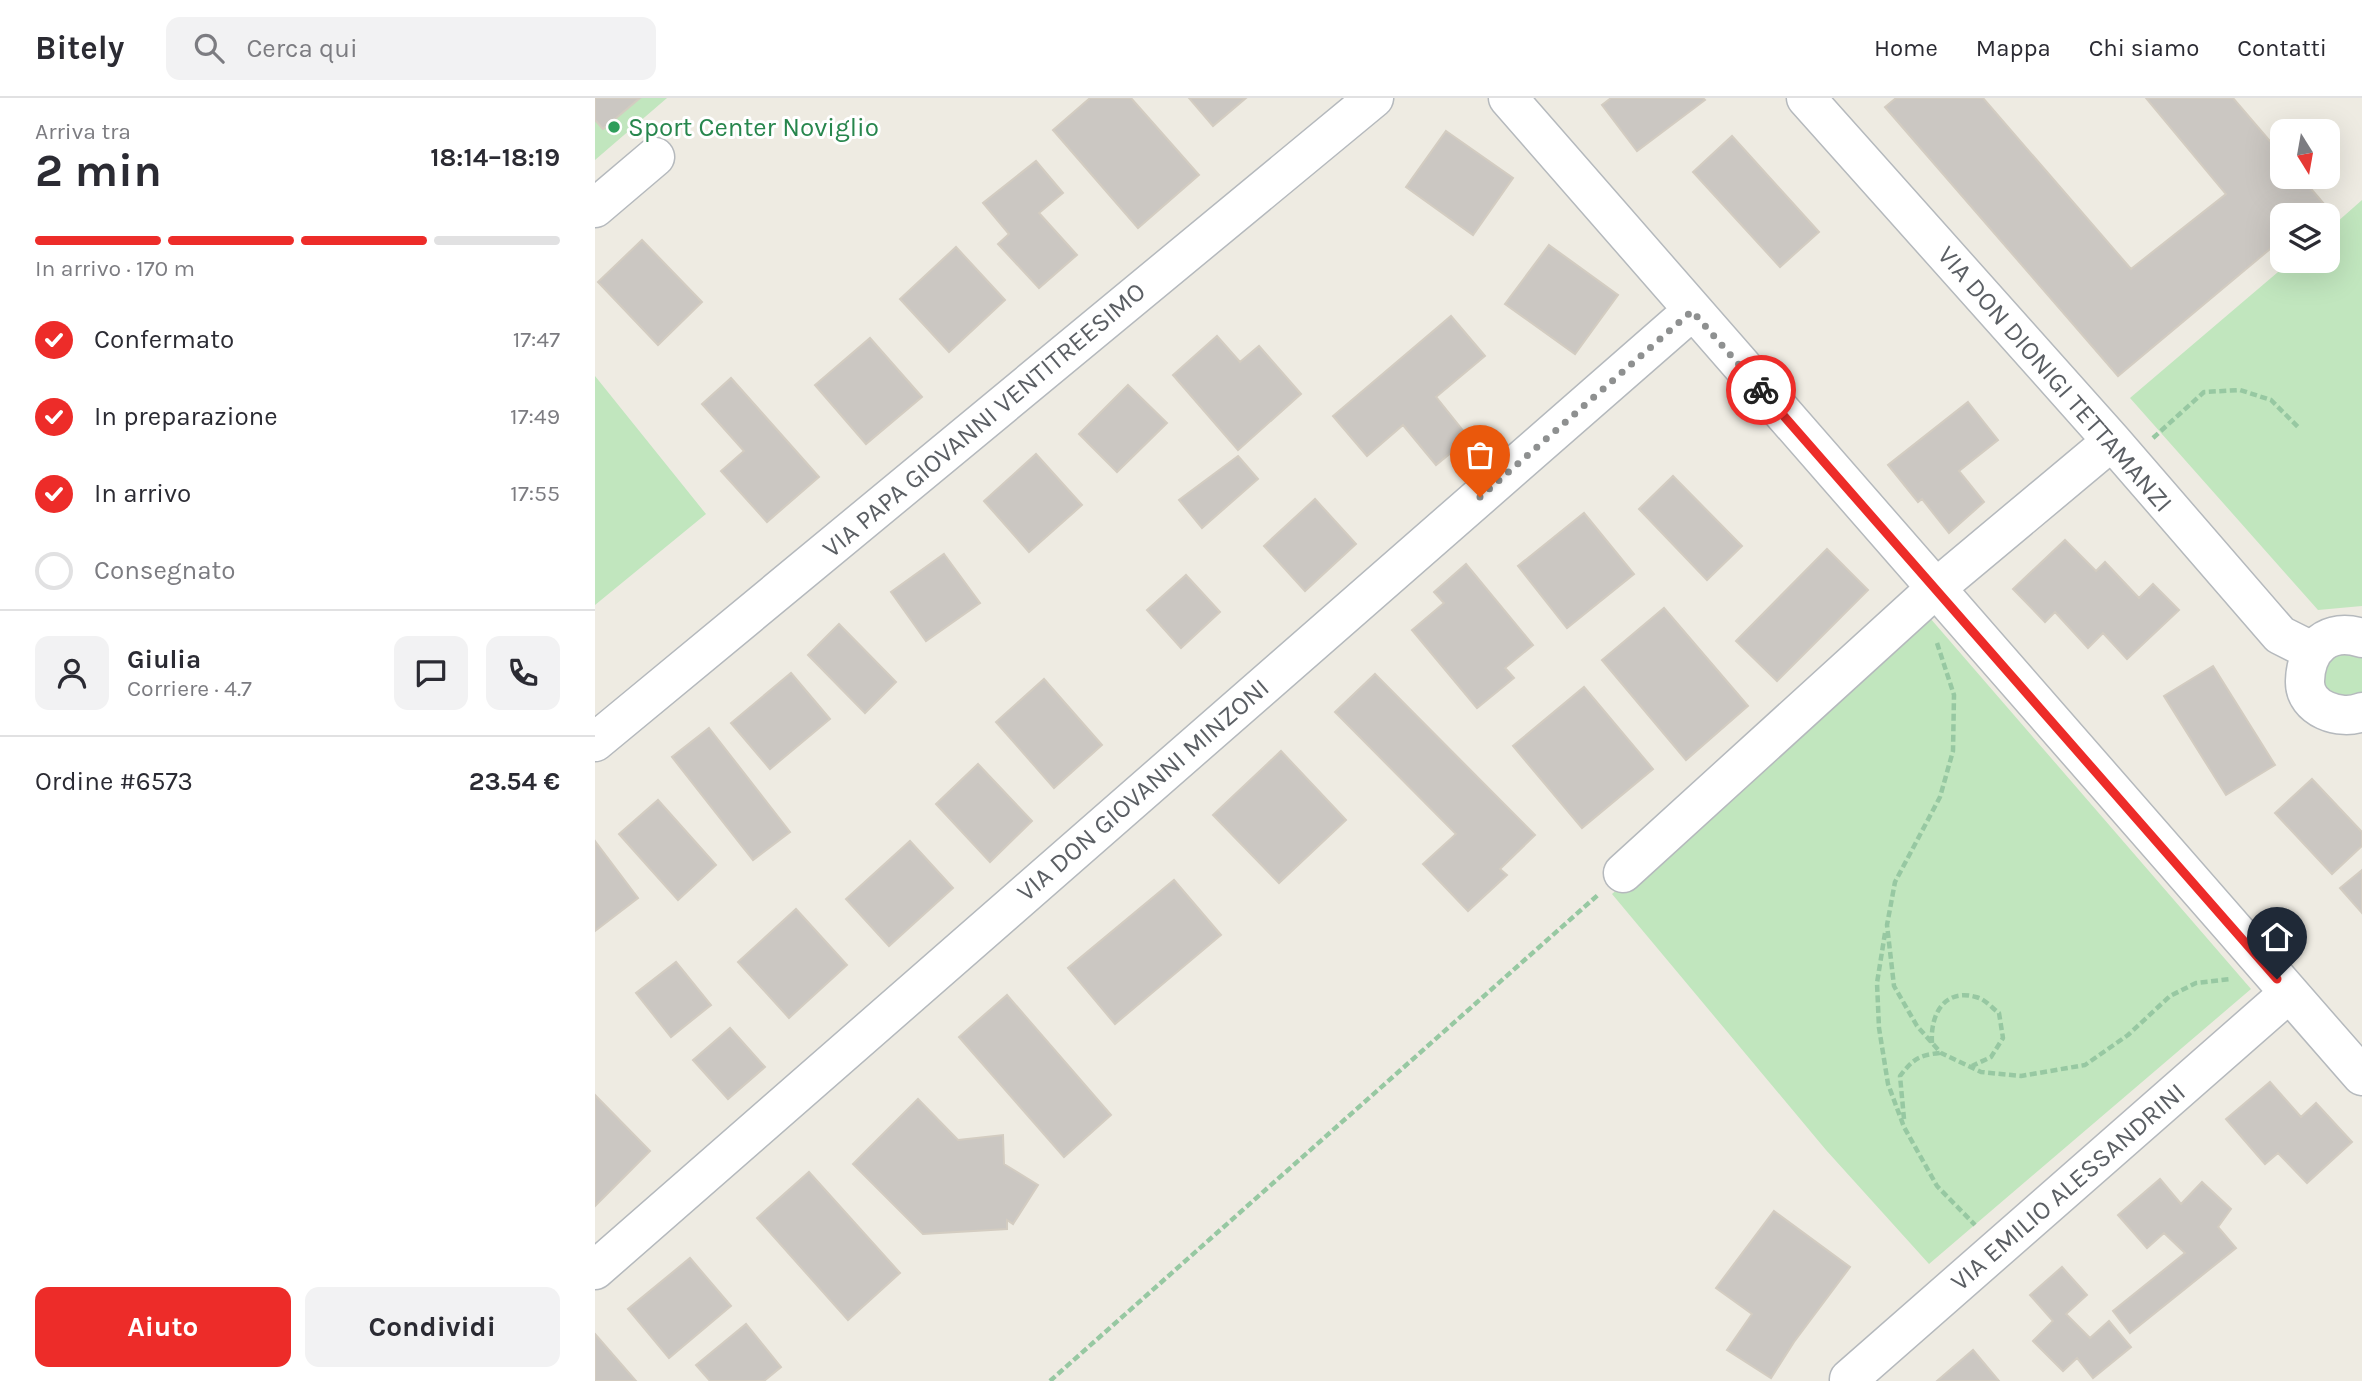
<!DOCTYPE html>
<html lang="it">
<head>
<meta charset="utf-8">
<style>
  :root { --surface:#fff; --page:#f2f2f3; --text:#2b2b33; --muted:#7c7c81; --line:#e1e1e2; --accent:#ed2c29 }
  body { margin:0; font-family:Karla,sans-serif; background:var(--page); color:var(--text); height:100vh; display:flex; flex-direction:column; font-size:26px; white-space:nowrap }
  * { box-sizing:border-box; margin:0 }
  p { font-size:23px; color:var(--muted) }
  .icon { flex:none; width:38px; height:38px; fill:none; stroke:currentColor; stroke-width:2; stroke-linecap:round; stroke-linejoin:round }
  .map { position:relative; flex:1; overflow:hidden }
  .sheet { display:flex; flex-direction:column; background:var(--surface); width:595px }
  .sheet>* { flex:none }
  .needle { width:46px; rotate:169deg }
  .buttons { position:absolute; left:1675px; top:21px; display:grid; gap:14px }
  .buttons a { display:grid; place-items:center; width:70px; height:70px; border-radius:14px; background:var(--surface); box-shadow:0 7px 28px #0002; font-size:35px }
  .pin { position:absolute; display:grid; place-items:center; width:60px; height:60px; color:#fff; margin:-72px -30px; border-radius:50% 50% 50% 0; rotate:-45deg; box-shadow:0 0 7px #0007 }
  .pin .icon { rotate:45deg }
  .courier { position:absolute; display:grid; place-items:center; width:70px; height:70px; margin:-35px; border:5px solid #ed2c29; border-radius:50%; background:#fff; color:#222; box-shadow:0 2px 9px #0007 }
  .head em { font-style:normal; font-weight:700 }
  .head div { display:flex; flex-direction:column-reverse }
  .head { display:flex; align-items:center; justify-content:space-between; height:119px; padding:0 35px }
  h1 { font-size:46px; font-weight:700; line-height:52px }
  .bar { display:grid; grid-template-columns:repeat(4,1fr); gap:10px 7px; align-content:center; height:84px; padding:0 35px }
  .bar i { height:9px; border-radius:5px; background:var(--line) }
  .bar .selected { background:var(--accent) }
  .bar p { grid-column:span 4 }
  .line { display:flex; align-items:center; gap:18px; padding:0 35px; border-top:2px solid var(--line) }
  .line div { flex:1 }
  .round { display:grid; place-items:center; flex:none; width:74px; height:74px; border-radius:14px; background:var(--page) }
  ol { padding:0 35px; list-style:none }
  li { display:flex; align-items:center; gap:21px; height:77px }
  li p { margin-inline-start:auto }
  li .icon { padding:7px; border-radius:50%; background:var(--accent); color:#fff; stroke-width:4 }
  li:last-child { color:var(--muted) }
  li i { width:38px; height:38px; border:4px solid var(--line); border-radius:50% }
  .cta { display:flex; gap:14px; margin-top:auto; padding:14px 35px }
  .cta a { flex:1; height:80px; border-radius:14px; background:var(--accent); color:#fff; font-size:28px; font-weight:700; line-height:80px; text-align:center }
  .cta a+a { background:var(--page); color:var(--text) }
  header { display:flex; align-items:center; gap:42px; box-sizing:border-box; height:98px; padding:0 35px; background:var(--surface); border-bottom:2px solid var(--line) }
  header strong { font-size:33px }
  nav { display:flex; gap:38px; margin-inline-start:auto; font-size:24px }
  .search { width:490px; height:63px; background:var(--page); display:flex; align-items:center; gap:18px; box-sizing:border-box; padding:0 24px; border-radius:14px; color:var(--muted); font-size:26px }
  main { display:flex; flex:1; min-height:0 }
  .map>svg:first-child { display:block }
  .green { fill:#c1e6be }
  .building { fill:#cbc7c2; stroke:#d3ccc1; stroke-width:2 }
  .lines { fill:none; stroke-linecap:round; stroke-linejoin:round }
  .minor-casing { stroke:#b5b9bd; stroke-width:41 }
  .path { stroke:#97c8a2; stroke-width:4.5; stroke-dasharray:7 3.5; stroke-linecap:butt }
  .minor { stroke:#fff; stroke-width:38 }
  .done { stroke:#8e9090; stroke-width:7; stroke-dasharray:0 12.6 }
  .route { stroke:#ed2c29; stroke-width:9 }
  .leisure-dot { fill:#2e9e5b; stroke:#fff; stroke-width:2.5 }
  .labels { text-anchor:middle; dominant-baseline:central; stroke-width:6; stroke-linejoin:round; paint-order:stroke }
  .leisure-label { font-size:26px; fill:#27864d; stroke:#fff; text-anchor:start }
  .street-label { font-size:26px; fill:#5b5f64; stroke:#fff }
</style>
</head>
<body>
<header>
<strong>Bitely</strong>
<div class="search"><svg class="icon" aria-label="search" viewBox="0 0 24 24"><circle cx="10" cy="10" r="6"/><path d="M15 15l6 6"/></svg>Cerca qui</div>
<nav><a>Home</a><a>Mappa</a><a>Chi siamo</a><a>Contatti</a></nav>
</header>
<main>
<section class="sheet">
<div class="head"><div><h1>2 min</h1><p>Arriva tra</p></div><em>18:14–18:19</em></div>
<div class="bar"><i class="selected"></i><i class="selected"></i><i class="selected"></i><i></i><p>In arrivo · 170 m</p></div>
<ol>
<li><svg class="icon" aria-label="check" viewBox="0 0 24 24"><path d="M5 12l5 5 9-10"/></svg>Confermato<p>17:47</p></li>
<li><svg class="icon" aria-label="check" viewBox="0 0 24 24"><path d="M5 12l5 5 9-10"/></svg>In preparazione<p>17:49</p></li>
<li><svg class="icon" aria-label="check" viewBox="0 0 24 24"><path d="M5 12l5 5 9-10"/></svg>In arrivo<p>17:55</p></li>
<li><i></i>Consegnato</li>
</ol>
<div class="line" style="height:126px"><a class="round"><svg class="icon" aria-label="person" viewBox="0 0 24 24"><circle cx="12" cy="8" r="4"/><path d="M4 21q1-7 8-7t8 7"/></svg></a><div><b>Giulia</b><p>Corriere · 4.7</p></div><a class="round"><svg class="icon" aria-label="chat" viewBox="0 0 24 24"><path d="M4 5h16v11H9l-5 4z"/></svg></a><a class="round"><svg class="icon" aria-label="phone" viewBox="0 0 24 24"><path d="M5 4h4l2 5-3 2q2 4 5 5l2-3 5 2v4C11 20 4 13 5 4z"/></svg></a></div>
<div class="line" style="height:91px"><div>Ordine #6573</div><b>23.54 €</b></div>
<div class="cta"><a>Aiuto</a><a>Condividi</a></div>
</section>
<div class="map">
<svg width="1767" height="1283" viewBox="0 0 1767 1283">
  <rect width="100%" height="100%" fill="#eeebe2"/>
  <!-- green -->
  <path class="green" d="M0,0H72L0,62Z
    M1767,102V508L1723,512L1535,300L1696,163H1732L1733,132Z
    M0,278L111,416L0,507Z
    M1335,520L1656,891L1334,1166L1231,1052L1017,796Z
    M1767,551V605L1741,609L1719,568L1724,558Z"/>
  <!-- building -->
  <path class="building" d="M0,0H45L8,31L0,22Z
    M495,0H536L604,77L543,130L458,32Z
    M594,0H651L618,28Z
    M1016,0H1108L1110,2L1042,53L1007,7Z
    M1301,0H1388L1536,171L1631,96L1551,0H1638L1687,57V79H1706L1729,106L1716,117H1687V141L1523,278L1290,9Z
    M851,33L918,80L878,137L811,89Z
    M1137,38L1224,134L1185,169L1098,74Z
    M441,63L468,95L444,115L482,157L444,190L403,146L414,136L388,105Z
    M47,142L107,204L63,247L3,184Z
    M954,147L1023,197L980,256L910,206Z
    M361,149L410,202L354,254L305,201Z
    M856,218L890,258L841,299L874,340L841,367L808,327L772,358L738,318Z
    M622,238L645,264L664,248L706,296L643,352L578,277Z
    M275,240L327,299L271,346L220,287Z
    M136,280L224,379L172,424L126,373L149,353L107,306Z
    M533,287L572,325L522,374L484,336Z
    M1373,304L1403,342L1364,373L1389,404L1354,435L1327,401L1323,404L1293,367Z
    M441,356L487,407L434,454L389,403Z
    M643,358L663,381L607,430L584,402Z
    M1078,378L1147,448L1112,482L1044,411Z
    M720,401L761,446L710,493L669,448Z
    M989,415L1039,476L972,530L923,468Z
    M1470,442L1501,473L1510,464L1544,500L1558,486L1584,512L1532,561L1508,535L1493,550L1460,514L1450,524L1418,491Z
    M1232,451L1273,492L1182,583L1141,543Z
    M349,456L385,505L331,543L296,494Z
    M871,466L938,547L910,570L919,580L882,610L817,532L849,505L839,494Z
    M591,477L625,514L586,550L552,512Z
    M1069,510L1153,608L1091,662L1007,562Z
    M244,526L301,584L270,615L213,557Z
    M1618,568L1680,667L1631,697L1569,598Z
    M196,575L235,621L175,671L136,625Z
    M780,576L940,737L905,771L912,777L873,813L828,766L861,736L740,614Z
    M449,581L507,647L459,690L401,624Z
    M989,589L1058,671L987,730L918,648Z
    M114,630L195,734L158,762L77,659Z
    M686,653L751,722L684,785L618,717Z
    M383,666L437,723L395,764L341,706Z
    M1717,681L1767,734V748L1737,776L1680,715Z
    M63,702L121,767L83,802L24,736Z
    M0,743L43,800L0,833Z
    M315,743L358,790L294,848L251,801Z
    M1767,772V815L1745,790Z
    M579,782L626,837L520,926L473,870Z
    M201,811L252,867L194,920L143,864Z
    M81,864L116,907L76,939L41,895Z
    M412,897L516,1017L469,1059L364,939Z
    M135,930L170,969L133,1001L98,962Z
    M1675,984L1706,1019L1721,1005L1757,1044L1712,1085L1683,1055L1670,1066L1631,1021Z
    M0,997L55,1053L0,1108Z
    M323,1001L363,1042L408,1037L409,1066L443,1087L418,1126L412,1122V1131L328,1136L258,1066Z
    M214,1074L305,1175L253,1222L162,1120Z
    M1565,1081L1586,1106L1607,1084L1636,1111L1623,1129L1641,1150L1535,1235L1518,1213L1590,1155L1569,1135L1552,1150L1523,1117Z
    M1179,1113L1255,1169L1199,1244L1176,1280L1132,1252L1157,1216L1121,1190Z
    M95,1160L136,1208L74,1260L33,1211Z
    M1467,1169L1492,1197L1471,1216L1495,1240L1514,1223L1536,1249L1498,1280L1482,1260L1468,1273L1438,1243L1458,1223L1435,1197Z
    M151,1226L186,1269L169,1283H115L101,1267Z
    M0,1236L41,1283H0Z
    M1378,1252L1404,1283H1342Z"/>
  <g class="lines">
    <!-- minor casing -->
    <g class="minor-casing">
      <path id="minor" d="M913,0L1767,978
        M1211,0L1517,343L1685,537L1717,553
        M0,110L60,59
        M1767,540C1734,529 1711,549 1710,583C1709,611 1746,623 1767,614
        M0,644L779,0
        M1028,775L1340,491L1517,343
        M0,1172L1097,213
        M1256,1283L1254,1281L1694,895"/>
    </g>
    <!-- path -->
    <path class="path" d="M1558,340L1609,294L1645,292L1676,302L1704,330
      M1342,545L1359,597L1358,653L1345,699L1300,784L1292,827L1299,888L1322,928L1346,955L1386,974L1426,978L1490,967L1533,937L1575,898L1601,885L1636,881
      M1290,835L1282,885L1284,930L1293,986L1309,1029L1342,1088L1380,1127
      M1337,945C1335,917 1349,890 1381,899C1390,901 1397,910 1404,915L1408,940L1396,959L1377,968
      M1309,1021L1305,978C1318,961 1324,957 1345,955
      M455,1283L1004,796"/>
    <!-- minor -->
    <use href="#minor" class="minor"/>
  </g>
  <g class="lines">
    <!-- done -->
    <path class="done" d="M885,399L1097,213L1166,292"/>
    <!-- route -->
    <path class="route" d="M1166,292L1682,881"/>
  </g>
  <!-- markers -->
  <circle class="leisure-dot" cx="19" cy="29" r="7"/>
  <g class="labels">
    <!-- leisure labels -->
    <g class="leisure-label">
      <text x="33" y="29">Sport Center Noviglio</text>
    </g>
    <!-- street labels -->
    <g class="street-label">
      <text transform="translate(1460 281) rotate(49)">VIA DON DIONIGI TETTAMANZI</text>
      <text transform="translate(389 322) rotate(-40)">VIA PAPA GIOVANNI VENTITREESIMO</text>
      <text transform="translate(548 692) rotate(-41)">VIA DON GIOVANNI MINZONI</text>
      <text transform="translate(1473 1089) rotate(-41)">VIA EMILIO ALESSANDRINI</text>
    </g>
  </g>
</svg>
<div class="buttons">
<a><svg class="needle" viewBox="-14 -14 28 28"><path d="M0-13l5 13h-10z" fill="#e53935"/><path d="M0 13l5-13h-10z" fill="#7c7c81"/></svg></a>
<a><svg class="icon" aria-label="layers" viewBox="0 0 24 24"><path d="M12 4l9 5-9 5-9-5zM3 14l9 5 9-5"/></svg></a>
</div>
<div class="pin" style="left:885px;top:399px;background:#ea580c"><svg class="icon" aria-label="bag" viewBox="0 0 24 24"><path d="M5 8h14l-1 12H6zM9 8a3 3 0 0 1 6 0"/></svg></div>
<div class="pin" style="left:1682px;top:881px;background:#1f2937"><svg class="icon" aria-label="home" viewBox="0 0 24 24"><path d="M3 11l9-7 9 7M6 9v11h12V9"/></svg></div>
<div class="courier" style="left:1166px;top:292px"><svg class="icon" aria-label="bike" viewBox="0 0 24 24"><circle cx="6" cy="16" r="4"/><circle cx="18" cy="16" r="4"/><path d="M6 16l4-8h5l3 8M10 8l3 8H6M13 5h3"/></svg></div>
</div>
</main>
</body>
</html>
